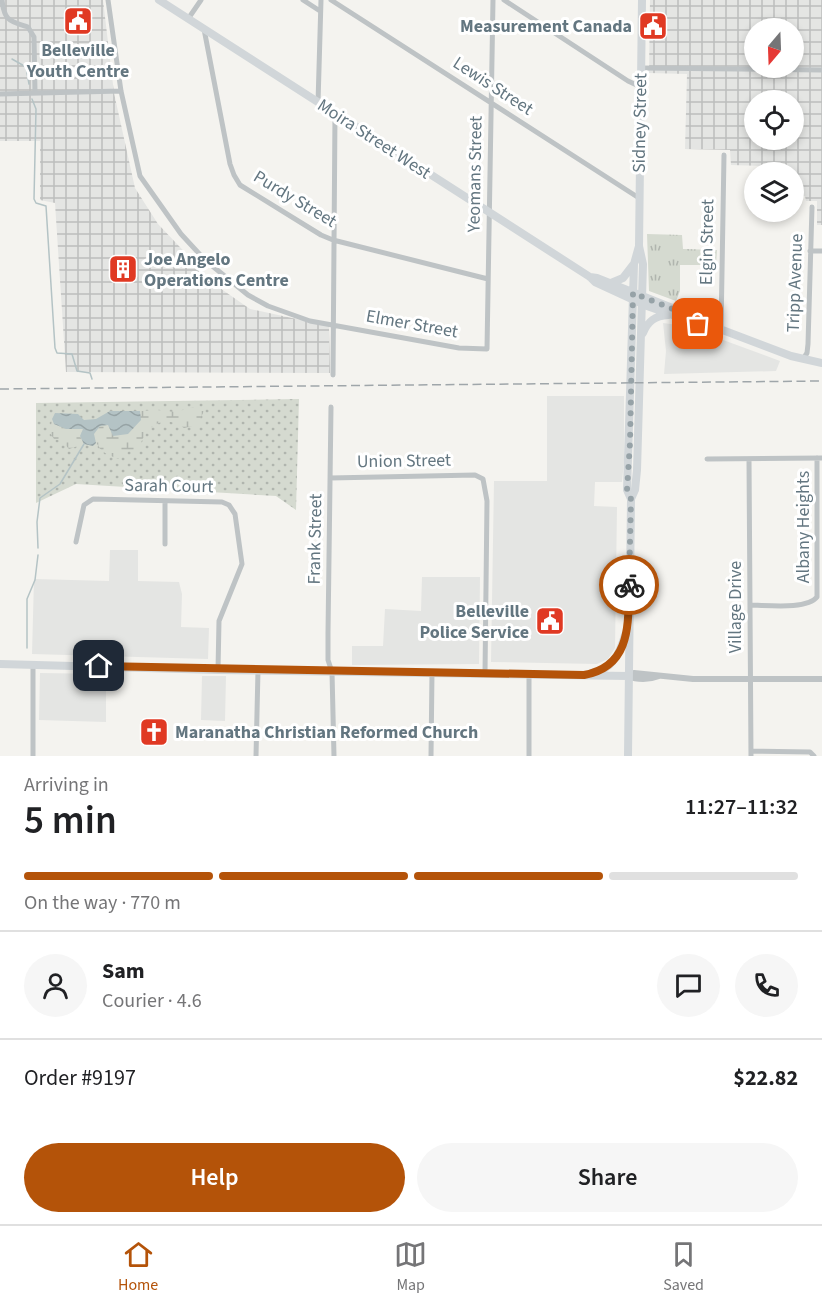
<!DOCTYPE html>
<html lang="en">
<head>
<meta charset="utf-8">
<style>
  :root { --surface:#fff; --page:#f6f6f6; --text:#202124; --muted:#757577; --line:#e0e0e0; --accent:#b45309 }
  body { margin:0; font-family:"Source Sans 3",sans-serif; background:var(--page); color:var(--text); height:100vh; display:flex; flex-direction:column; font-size:22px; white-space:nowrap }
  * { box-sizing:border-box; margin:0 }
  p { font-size:20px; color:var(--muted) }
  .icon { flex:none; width:33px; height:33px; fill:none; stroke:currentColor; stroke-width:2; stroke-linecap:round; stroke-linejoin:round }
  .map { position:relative; height:756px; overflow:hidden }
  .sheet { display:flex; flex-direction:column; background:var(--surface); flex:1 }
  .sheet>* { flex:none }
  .needle { width:39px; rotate:199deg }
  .controls { position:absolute; left:744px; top:18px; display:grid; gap:12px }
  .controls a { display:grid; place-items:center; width:60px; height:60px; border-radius:50%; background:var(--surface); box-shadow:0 3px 9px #0003; font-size:30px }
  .pin { position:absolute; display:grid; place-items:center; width:51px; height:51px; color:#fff; margin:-26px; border-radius:12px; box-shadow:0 3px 9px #0006 }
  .courier { position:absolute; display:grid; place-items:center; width:60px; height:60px; margin:-30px; border:4px solid #b45309; border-radius:50%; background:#fff; color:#222; box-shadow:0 2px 8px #0007 }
  .head em { font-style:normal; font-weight:600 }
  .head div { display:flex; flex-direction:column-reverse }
  .head { display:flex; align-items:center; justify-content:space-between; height:102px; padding:0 24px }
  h1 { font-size:39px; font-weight:600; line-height:45px }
  .bar { display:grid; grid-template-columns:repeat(4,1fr); gap:9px 6px; align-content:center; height:72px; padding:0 24px }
  .bar i { height:8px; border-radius:4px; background:var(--line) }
  .bar .selected { background:var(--accent) }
  .bar p { grid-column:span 4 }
  .line { display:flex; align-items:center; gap:15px; padding:0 24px; border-top:2px solid var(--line) }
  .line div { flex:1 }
  .round { display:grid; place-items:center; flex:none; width:63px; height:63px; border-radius:32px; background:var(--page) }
  .button { display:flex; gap:12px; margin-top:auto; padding:12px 24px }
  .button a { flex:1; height:69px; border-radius:36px; background:var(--accent); color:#fff; font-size:24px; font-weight:600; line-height:69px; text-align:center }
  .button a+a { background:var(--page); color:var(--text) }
  .dock { display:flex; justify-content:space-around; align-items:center; height:84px; border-top:2px solid var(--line); background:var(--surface); font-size:16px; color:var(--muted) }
  .dock a { display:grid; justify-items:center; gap:3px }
  .dock .selected { color:var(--accent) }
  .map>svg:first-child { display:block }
  .built { fill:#e4e5e3 }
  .industrial { fill:url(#industrial-grid); fill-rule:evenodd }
  .grass { fill:url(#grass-dots) }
  .wetland { fill:url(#wetland-marsh) }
  .park { fill:url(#park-tufts) }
  .water { fill:url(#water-waves) }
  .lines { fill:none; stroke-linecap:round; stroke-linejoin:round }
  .stream { stroke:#b4c3c5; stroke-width:1.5 }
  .minor { stroke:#bec3c5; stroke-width:5 }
  .tertiary { stroke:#bec3c5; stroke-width:6 }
  .secondary { stroke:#d1d6d9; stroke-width:8 }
  .rail { stroke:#9fa6aa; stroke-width:1.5; stroke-dasharray:9 4.5; stroke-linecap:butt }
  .done { stroke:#96a2a7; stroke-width:6; stroke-dasharray:0 10.8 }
  .route { stroke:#b45309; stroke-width:8 }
  .labels { text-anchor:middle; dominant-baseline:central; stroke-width:6; stroke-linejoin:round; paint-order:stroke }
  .poi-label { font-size:18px; font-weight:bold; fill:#637680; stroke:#fff; text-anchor:end }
  .street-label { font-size:18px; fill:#637680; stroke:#fff }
</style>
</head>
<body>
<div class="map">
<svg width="822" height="756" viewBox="0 0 822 756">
  <defs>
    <pattern id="industrial-grid" width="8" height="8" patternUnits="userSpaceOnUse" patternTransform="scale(1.5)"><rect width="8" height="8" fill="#e4e5e3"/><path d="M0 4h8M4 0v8" fill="none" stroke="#bcbebd"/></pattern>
    <pattern id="grass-dots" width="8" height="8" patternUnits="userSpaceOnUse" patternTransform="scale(1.5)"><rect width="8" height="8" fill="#d5dad0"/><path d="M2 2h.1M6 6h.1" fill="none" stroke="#b0b5ae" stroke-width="1.8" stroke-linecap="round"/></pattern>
    <pattern id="wetland-marsh" width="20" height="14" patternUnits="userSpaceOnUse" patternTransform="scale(1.5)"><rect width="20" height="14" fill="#d5dad0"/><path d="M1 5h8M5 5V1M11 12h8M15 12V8" fill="none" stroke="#b0b5ae"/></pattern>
    <pattern id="park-tufts" width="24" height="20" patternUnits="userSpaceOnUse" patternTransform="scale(1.5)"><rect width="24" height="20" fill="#d5dad0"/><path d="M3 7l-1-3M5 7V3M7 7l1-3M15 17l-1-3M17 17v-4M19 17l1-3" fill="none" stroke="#b0b5ae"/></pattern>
    <pattern id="water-waves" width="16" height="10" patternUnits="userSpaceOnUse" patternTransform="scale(1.5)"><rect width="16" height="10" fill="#b4c3c5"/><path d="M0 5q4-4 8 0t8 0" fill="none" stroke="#96a3a5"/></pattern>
  </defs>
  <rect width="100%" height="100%" fill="#f4f3ef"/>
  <!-- built -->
  <path class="built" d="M663,323L685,326L780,361L776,371L664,374L666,351Z
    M547,396H624V461L622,482H595L594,506L617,507L615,648L608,659L597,664L491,662L494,481H547Z
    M110,550H138V581L179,582L182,594L181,627L209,628L208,659L32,654L34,579L109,581Z
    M422,577H480L479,664L352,665V646H383L385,609L421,611Z
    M40,673L106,674V722L39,720Z
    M202,676H226L225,721L201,720Z"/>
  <!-- industrial -->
  <path class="industrial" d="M0,0H103L114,93L135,188L158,224L217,286L250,309L329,326L330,373L66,372L55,203L40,200V141H0Z
    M650,0H822V225H817V201H806L805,196L794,195V172H769L768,166L731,165L730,150L685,149L687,74L649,73ZM754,28H794V68H754ZM754,100H794V140H754Z"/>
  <!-- grass -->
  <path class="grass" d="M299,399L296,510L276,496L76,484L36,503V403Z"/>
  <!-- wetland -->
  <path class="wetland" d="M194,407L204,411L197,425L184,428C164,413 144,426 139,450L129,451L119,459C103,453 98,451 94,434L100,426L141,420L140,411L157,410L175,412Z
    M52,419L54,424L83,429L80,436L84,444L69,449L62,441L54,439L50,433Z"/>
  <!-- park -->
  <path class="park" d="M647,234L682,235L683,249L717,250L716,265H680V291L676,301L649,291Z"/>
  <!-- water -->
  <path class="water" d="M110,411H140L141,420L128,434L113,436L108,425L100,426L94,434L96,443L93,446L84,444L80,436L83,429H66L54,424L52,419L55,413L78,414L84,420L96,419Z"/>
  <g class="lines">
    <!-- stream -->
    <path class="stream" d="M12,59L26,67L29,84
      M32,99L36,109L34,199L36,203L46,206L55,348L57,353L72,354L77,371L90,373L92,379
      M38,548L37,522L40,498L60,484L84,444
      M27,648V599L35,580L38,555"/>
    <!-- minor -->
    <path class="minor" d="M2,0C4,21 10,21 28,27L34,37L35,93
      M108,0L121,91L140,176L181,234L205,260L248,295L268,306L310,321L459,348L487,349L493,0
      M303,0L320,11
      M331,0L639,198
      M504,0L628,81L641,87
      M188,19L201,0
      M204,29L230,164L234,175L240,185L321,235L333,240L488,279
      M641,68L822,70
      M0,94L121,91
      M318,103L321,0
      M810,251H822
      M721,330L724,155
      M803,359L807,353L808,344L812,207
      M333,375L335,114
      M331,407L328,633V660L332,672L334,756
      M707,459L822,458
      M749,459L751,756
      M330,478L475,475L483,479L487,501L485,673
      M165,501V544
      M76,542L84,505L93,499L222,502L229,505L235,514L242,564L219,621L218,670
      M750,605C766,605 807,610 817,597V458
      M751,751L810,752L814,756
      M33,756V665
      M256,756L258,670
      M431,756L432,672
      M529,756V674"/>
    <!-- tertiary -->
    <path class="tertiary" d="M628,676L634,673L693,679H822
      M628,676C637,680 649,680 659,676"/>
    <!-- secondary -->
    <path class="secondary" d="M159,0L590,277L595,282L647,306L698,324L704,323
      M590,277L597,278L700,319L704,323L791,356L822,363
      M611,283L623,278L633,265
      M643,333C648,321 655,316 668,315
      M631,499L635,490L637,470L643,264L639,246L642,0
      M0,664L218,670L628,676
      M592,673C612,670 620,653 625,635
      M628,756L631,499L627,490L634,264L639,246"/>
    <!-- rail -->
    <path class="rail" d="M0,389L822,381"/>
  </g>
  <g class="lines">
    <!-- done -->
    <path class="done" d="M629,585L631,499L627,490L630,443L633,293L700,320L704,323L698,324"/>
    <!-- route -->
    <path class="route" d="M99,666L584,675C632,666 628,623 629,585"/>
  </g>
  <!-- icons -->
  <defs>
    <g id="civic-square" transform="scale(1.5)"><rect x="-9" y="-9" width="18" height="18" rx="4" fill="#e03923" stroke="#fff"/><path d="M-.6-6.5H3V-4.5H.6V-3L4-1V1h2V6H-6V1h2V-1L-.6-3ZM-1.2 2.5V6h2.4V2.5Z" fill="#fff"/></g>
    <g id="building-square" transform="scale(1.5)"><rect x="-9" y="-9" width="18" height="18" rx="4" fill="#e03923" stroke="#fff"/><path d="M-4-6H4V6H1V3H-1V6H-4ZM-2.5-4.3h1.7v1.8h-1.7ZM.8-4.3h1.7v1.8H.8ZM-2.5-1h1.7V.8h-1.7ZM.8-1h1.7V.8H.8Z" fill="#fff"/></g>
    <g id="church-square" transform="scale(1.5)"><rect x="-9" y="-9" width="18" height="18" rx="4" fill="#e03923" stroke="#fff"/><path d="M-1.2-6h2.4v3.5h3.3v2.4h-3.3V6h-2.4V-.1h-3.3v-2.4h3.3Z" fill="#fff"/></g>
  </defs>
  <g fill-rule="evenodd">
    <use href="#civic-square" x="78" y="21"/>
    <use href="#civic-square" x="653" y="26"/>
    <use href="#building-square" x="123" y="269"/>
    <use href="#civic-square" x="550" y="621"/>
    <use href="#church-square" x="154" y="732"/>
  </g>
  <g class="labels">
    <!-- poi labels -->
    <g class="poi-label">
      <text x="632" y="26">Measurement Canada</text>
      <text x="78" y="50" text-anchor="middle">Belleville<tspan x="78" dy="21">Youth Centre</tspan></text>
      <text x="144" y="259" text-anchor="start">Joe Angelo<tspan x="144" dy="21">Operations Centre</tspan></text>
      <text x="529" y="611">Belleville<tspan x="529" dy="21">Police Service</tspan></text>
      <text x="175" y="732" text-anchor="start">Maranatha Christian Reformed Church</text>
    </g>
    <!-- street labels -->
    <g class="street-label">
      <text transform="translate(493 86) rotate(33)">Lewis Street</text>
      <text transform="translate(640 123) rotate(-89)">Sidney Street</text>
      <text transform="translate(374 139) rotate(33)">Moira Street West</text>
      <text transform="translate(475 174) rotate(-89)">Yeomans Street</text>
      <text transform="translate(295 199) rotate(31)">Purdy Street</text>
      <text transform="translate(707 242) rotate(-89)">Elgin Street</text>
      <text transform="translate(795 283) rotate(-88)">Tripp Avenue</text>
      <text transform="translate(412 324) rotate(10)">Elmer Street</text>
      <text transform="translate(404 461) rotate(-1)">Union Street</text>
      <text transform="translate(169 486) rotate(1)">Sarah Court</text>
      <text transform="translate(803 527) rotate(-90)">Albany Heights</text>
      <text transform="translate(315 539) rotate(-89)">Frank Street</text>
      <text transform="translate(735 607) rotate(-90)">Village Drive</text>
    </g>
  </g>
</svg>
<div class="controls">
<a><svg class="needle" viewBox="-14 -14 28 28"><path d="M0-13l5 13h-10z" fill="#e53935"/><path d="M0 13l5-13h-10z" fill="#757577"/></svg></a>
<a><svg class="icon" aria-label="locate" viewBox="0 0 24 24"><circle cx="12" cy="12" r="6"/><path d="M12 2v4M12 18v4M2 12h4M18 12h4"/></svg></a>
<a><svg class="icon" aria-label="layers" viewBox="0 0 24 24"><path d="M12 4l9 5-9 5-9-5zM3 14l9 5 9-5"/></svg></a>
</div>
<div class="pin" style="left:698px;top:324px;background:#ea580c"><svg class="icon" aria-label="bag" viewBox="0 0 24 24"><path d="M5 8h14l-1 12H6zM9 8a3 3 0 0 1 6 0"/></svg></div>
<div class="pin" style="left:99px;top:666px;background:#1f2937"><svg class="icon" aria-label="home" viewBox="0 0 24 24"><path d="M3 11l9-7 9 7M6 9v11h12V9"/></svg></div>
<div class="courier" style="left:629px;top:585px"><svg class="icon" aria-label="bike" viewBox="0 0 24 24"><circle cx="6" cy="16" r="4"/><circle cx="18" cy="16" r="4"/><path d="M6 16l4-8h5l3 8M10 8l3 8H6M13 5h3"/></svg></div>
</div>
<section class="sheet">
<div class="head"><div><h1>5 min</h1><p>Arriving in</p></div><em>11:27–11:32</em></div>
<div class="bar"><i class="selected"></i><i class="selected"></i><i class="selected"></i><i></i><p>On the way · 770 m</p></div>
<div class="line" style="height:108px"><a class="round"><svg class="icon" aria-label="person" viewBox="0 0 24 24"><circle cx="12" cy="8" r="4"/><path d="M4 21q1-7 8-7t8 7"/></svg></a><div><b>Sam</b><p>Courier · 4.6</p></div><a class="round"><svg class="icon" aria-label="chat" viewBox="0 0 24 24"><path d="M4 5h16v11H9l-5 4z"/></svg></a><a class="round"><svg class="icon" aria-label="phone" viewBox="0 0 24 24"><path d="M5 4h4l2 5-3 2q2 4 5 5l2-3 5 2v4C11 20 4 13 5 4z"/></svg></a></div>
<div class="line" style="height:78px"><div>Order #9197</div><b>$22.82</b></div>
<div class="button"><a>Help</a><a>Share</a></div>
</section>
<nav class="dock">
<a class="selected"><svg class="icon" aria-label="home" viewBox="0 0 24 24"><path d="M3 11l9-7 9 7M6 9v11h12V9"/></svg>Home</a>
<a><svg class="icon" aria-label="map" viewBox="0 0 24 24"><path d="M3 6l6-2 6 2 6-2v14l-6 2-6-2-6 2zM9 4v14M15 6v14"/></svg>Map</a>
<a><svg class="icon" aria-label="saved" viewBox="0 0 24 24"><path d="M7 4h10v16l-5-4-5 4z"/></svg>Saved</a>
</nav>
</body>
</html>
